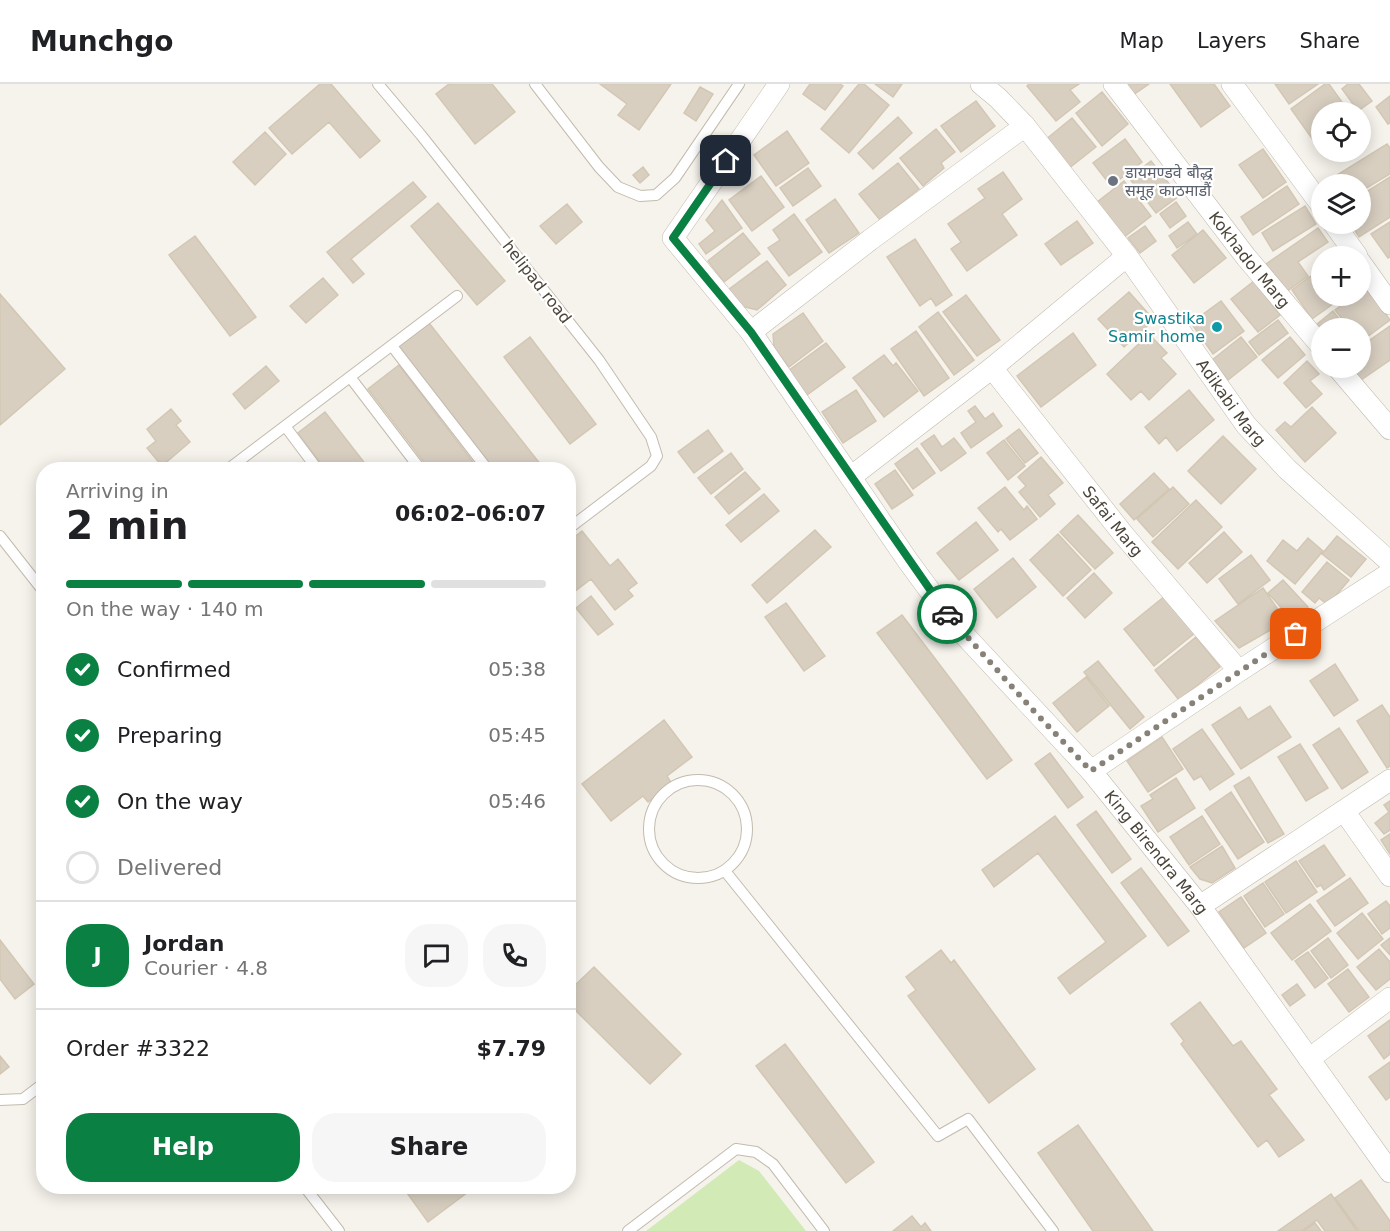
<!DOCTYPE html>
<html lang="en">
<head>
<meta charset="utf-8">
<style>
  :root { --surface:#fff; --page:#f6f6f6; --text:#202124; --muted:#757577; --line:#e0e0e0; --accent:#0b8043 }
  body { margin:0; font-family:"DejaVu Sans","Noto Sans Devanagari",sans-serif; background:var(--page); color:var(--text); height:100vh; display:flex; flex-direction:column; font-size:22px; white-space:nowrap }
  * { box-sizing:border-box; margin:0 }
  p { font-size:20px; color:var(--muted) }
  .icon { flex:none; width:33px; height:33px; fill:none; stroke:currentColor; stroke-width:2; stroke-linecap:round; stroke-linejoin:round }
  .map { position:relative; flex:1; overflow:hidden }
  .side { position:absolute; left:36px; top:378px; width:540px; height:732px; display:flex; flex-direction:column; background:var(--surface); border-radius:24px; box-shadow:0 3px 15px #0003 }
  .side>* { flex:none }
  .tools { position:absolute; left:1311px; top:18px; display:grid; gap:12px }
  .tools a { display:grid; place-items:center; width:60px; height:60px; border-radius:50%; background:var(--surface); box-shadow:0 3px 15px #0003; font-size:30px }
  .pin { position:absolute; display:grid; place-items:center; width:51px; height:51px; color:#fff; margin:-26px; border-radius:12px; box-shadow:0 3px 9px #0006 }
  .courier { position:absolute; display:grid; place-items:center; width:60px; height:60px; margin:-30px; border:4px solid #0b8043; border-radius:50%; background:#fff; color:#222; box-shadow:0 2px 8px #0007 }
  .overview em { font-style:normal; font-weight:800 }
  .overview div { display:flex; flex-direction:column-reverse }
  .overview { display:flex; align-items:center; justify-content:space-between; height:102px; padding:0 30px }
  h1 { font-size:39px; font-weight:800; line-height:45px }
  .bar { display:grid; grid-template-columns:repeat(4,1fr); gap:9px 6px; align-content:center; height:72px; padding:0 30px }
  .bar i { height:8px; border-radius:4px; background:var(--line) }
  .bar .on { background:var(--accent) }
  .bar p { grid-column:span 4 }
  .line { display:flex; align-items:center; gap:15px; padding:0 30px; border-top:2px solid var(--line) }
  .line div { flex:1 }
  .round { display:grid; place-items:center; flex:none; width:63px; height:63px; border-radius:24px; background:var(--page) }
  ol { padding:0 30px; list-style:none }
  li { display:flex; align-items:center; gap:18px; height:66px }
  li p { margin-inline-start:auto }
  li .icon { padding:6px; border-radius:50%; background:var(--accent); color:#fff; stroke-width:4 }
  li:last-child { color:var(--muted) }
  li i { width:33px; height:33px; border:3px solid var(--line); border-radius:50% }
  .button { display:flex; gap:12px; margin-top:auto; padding:12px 30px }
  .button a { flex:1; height:69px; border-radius:24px; background:var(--accent); color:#fff; font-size:24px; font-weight:800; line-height:69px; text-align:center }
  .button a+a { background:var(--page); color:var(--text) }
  header { display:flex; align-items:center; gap:36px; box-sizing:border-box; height:84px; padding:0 30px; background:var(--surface); border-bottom:2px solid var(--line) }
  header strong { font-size:28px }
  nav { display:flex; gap:33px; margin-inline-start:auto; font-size:21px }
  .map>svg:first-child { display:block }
  .green { fill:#d2eab5 }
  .building { fill:#d8cfc1; stroke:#d3c7b4; stroke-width:1.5 }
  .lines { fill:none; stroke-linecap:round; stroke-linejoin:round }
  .lane-casing { stroke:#c2bbae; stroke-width:12 }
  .street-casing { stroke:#c2bbae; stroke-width:22 }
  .lane { stroke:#fff; stroke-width:10 }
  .street { stroke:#fff; stroke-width:21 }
  .done { stroke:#878178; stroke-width:6; stroke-dasharray:0 10.8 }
  .route { stroke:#0b8043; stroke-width:8 }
  .worship-dot { fill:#6b7280; stroke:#fff; stroke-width:2 }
  .culture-dot { fill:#0f9aa8; stroke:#fff; stroke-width:2 }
  .labels { text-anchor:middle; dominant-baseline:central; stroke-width:4.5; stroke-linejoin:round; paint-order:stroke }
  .worship-label { font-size:16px; fill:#5b616d; stroke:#fff; text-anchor:start }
  .street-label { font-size:16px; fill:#4b4439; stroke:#fff }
  .culture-label { font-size:16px; fill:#0d838f; stroke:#fff; text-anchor:end }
</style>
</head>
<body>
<header>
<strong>Munchgo</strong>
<nav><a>Map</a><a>Layers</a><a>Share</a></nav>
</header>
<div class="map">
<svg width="1390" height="1147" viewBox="0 0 1390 1147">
  <rect width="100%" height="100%" fill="#f6f3ec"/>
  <!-- green -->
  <path class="green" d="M739,1076L759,1087L806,1147H646Z"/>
  <!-- building -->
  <path class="building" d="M320,0H331L380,57L360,74L329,38L292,70L269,44Z
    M449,0H492L515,28L475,60L436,10Z
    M600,0H671L639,46L618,31L627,20Z
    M810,0H840L843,2L825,26L803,10Z
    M859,0H864L889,21L849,69L821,45Z
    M875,0H902L893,13Z
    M1029,0H1079L1070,6L1080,18L1056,37L1027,2Z
    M1125,0H1149L1133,11Z
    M1170,0H1214L1230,22L1201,43Z
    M1275,0H1318L1289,20Z
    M1325,0H1329L1349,28H1322V50L1313,56L1291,25Z
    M1348,0H1359L1372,17L1358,27L1342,5Z
    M700,3L713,10L696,37L684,29Z
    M1102,8L1128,40L1102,62L1076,29Z
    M1390,12V39L1388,40L1376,23Z
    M976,17L995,42L961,68L941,42Z
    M898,33L912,49L873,85L858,69Z
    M1072,34L1096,63L1068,85L1045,56Z
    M936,45L955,68L941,79L944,84L923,102L900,74Z
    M787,47L809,79L776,102L754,71Z
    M265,48L286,70L255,101L233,78Z
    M1125,55L1142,78L1111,102L1093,79Z
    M1387,60L1390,64V90L1360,108V100H1342L1337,91Z
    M1263,65L1286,98L1263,114L1239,81Z
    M1151,77L1179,112L1156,129L1129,94Z
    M898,79L919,105L880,136L859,110Z
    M643,83L649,91L640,99L633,91Z
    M808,84L821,102L793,122L780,104Z
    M1003,88L1022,115L1002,130L1017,151L967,187L951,165L961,158L948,140L985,114L978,105Z
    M761,92L784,123L752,147L729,116Z
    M1390,93V133L1359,153L1351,140H1360V112Z
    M1124,97L1151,132L1123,154L1096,119Z
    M413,98L426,113L351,175L364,190L353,199L327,168Z
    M1287,102L1299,120L1253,151L1241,133Z
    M835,115L859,149L829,169L806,136Z
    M722,116L742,144L706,170L699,160L715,147L706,136Z
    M1176,118L1186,132L1170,144L1160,130Z
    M438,119L505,197L477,221L411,142Z
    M567,120L582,138L556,160L540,142Z
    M1305,122L1316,140L1273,167L1262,149Z
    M794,130L822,168L789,192L768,164L780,156L773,146Z
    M1077,137L1093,159L1061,181L1045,160Z
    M1188,138L1197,150L1177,164L1169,152Z
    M1390,138V173L1388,174L1371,150Z
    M1145,142L1156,157L1140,169L1128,154Z
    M1318,144L1328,158L1298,178L1308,192L1286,208L1266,180Z
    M1203,146L1226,174L1194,199L1172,171Z
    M743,149L760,170L724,198L708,177Z
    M195,152L256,233L230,252L169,171Z
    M915,155L952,211L936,222L931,214L920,222L887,173Z
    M767,177L786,201L757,226L741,222L728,206Z
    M1322,184V212H1344L1312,235L1292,206Z
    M323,194L338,211L306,239L290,222Z
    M1254,197L1280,231L1258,248L1231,215Z
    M1366,203L1390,236L1360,258V244H1349L1335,226L1355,212H1360V207Z
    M1129,208L1154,236L1124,263L1098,235Z
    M0,210L65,285L0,341Z
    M966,211L1000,256L977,272L943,228Z
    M1221,217L1244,247L1213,270L1191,239Z
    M1333,227L1346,244H1322V246L1317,240Z
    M938,228L974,276L954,291L919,243Z
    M803,229L823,257L789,283L774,263L773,250Z
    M1278,236L1288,249L1259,271L1249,258Z
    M429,239L545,386H495L398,263Z
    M1390,242V276L1361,296L1352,284H1360V263Z
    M916,247L949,294L924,312L891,265Z
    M1073,249L1096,281L1041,323L1017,292Z
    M1149,250L1167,269L1161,274L1176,290L1149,316L1141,307L1131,316L1107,290Z
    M530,253L596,340L570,360L504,273Z
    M1241,253L1257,273L1228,296L1212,276Z
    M1290,253L1305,271L1278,294L1262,276Z
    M826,259L845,283L807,311L788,287Z
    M884,271L893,282L896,279L918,307L884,333L853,294Z
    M1307,277L1319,290L1310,297L1322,310L1306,324L1284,299Z
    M399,281L479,386H430L368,305Z
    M266,282L279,297L245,325L233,310Z
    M856,306L876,337L843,359L822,328Z
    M1189,306L1214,336L1177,367L1166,353L1159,360L1145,343Z
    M975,322L985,335L993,329L1002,342L971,364L961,349L976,338L968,327Z
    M1312,323L1336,349L1305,378L1276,346L1285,338L1291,343Z
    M171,325L181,337L176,341L190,358L162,382L147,364L156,357L147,345Z
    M325,328L370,386H326L298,349Z
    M1019,345L1038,369L1025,379L1006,355Z
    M708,346L723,367L694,389L678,368Z
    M934,351L942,363L954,354L966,369L941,387L921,360Z
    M1223,352L1256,385L1221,420L1188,387Z
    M1004,356L1025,382L1008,396L987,369Z
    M917,364L935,389L913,405L895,380Z
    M731,369L743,385L711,410L698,394Z
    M1041,373L1063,399L1048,411L1055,420L1040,433L1019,408L1026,402L1018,393Z
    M895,386L913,411L892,425L875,400Z
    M745,388L760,405L729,430L715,413Z
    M1154,389L1169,405L1134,436L1120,420Z
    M1005,403L1024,426L1027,422L1037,435L1010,456L1001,445L998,448L978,424Z
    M1173,403L1189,420L1153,453L1137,435Z
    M764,410L779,427L741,458L726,441Z
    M1196,416L1222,443L1178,485L1152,458Z
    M1078,431L1113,469L1095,485L1060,448Z
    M976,438L998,466L959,496L937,469Z
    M815,446L831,463L767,519L752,501Z
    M582,447L610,482L618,475L637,499L628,506L633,512L615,526L591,495L570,511L568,509V458Z
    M1224,448L1242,468L1207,499L1189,479Z
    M1058,450L1091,486L1063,512L1030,476Z
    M1337,452L1366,475L1351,493L1322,470Z
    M1308,454L1323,467L1295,500L1267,477L1283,456L1297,467Z
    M1251,471L1270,496L1238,520L1219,495Z
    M1013,474L1036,503L997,534L974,505Z
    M1327,478L1349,496L1328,521L1319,514L1315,519L1302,508Z
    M1094,489L1112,509L1085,534L1067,514Z
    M1283,496L1308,523L1293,537L1268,509Z
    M1263,504L1286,537L1239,564L1215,537Z
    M591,512L613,540L598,551L576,524Z
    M1165,512L1195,549L1154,582L1124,545Z
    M786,519L825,572L804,587L765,533Z
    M902,531L1012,676L987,695L877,549Z
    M1196,553L1220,583L1179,616L1155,586Z
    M1098,577L1144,633L1130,645L1084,588Z
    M1335,580L1358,616L1334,632L1310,597Z
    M1086,593L1109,622L1077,648L1053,619Z
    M1382,621L1390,633V682L1387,684L1357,637Z
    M1270,622L1291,653L1241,685L1212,641L1240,623L1248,636Z
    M664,636L692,673L667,692L672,700L648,718L643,712L611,737L582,700Z
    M1339,644L1368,688L1342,705L1313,661Z
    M1202,645L1234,690L1210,706L1201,692L1194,696L1173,665Z
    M1162,653L1183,685L1148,708L1127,677Z
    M1300,660L1328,704L1306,717L1278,673Z
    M1050,669L1083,713L1068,724L1035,680Z
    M1249,693L1284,750L1268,759L1234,702Z
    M1176,694L1195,724L1158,748L1141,722L1153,715L1150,711Z
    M1231,708L1264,758L1238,775L1205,726Z
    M1390,717V746L1384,750L1375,739L1389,728L1384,721Z
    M1096,727L1131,775L1112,789L1077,741Z
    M1055,732L1146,852L1070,910L1058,894L1106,858L1038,769L994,803L982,786Z
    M1202,732L1220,760L1189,781L1170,753Z
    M1390,750V770L1381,756Z
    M1324,761L1345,791L1324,806L1321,801L1317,803L1299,777Z
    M1222,762L1235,784L1212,799L1200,795L1190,783Z
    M1296,777L1317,808L1286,829L1265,798Z
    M1141,784L1189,847L1168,862L1121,799Z
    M1350,794L1368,819L1335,842L1317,817Z
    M1263,799L1284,830L1265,843L1244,812Z
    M1241,813L1266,849L1244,864L1219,828Z
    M1386,817L1390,822V844L1382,850L1368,830Z
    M1310,820L1331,847L1292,876L1271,849Z
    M1362,829L1383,855L1358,875L1337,849Z
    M1328,854L1348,881L1331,894L1311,867Z
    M1390,854V871L1381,861Z
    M0,856L34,900L15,915L0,895Z
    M1379,865L1390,878V895L1376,906L1357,883Z
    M941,866L951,879L954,876L1035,985L989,1019L908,912L916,906L906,893Z
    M1308,868L1328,894L1315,904L1295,877Z
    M594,883L681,970L650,1000L568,919V908Z
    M1348,885L1369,913L1349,928L1328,900Z
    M1297,900L1305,911L1290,922L1282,911Z
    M1200,918L1233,962L1241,957L1277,1005L1269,1011L1304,1056L1279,1073L1267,1056L1258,1063L1181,960L1184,957L1171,940Z
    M1390,936V970L1384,975L1368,952Z
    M785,960L874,1078L846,1099L756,982Z
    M0,972L9,983L0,990Z
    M1390,978V1013L1386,1016L1369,993Z
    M1078,1041L1153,1147H1093L1038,1069Z
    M1361,1096L1390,1137V1147H1359L1335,1114Z
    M402,1102H476L428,1138Z
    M1331,1110L1357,1147H1325L1317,1136L1302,1147H1278Z
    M912,1132L921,1143L925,1139L931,1147H893Z
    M1315,1139L1321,1147H1303Z"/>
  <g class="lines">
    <!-- lane casing -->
    <g class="lane-casing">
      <path id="lane" d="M378,0L421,51L599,276L651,353L657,372L651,382L568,445
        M535,0L599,83L618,103L640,112L656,111L675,94L739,0
        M392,262L488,386
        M350,293L421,386
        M285,342L318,386
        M227,386L457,212
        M0,452L44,508
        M649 745a49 49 0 1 1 98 0a49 49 0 1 1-98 0Z
        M725,787L938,1052L968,1035L1053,1147
        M0,1016L23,1015L44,999
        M304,1102L339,1147
        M628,1147L736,1065L756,1068L773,1080L824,1147"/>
    </g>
    <!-- street casing -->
    <g class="street-casing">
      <g id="street">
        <path id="s1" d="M779,0L673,154L751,248L908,477L955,541L1091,687L1200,822L1390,1088"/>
        <path id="s2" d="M981,0L998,14L1025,42L1127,172L1246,341L1287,385L1390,478"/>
        <path id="s3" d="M1114,0L1246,173L1322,263"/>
        <path d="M1232,0L1322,122"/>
        <path d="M1334,140L1357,172"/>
        <path d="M1360,178L1390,220"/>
        <path d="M751,248L870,156L1025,42"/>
        <path id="s4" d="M992,284L1123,450L1239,587"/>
        <path d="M1338,284L1390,345"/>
        <path d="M852,392L992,284L1127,172"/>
        <path d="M1091,687L1239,587L1390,489"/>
        <path d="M1344,727L1390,792"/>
        <path d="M1200,822L1390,696"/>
        <path d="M1309,975L1390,914"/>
      </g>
    </g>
    <!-- lane -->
    <use href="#lane" class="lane"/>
    <!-- street -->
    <use href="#street" class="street"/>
  </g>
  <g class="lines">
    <!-- done -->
    <path class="done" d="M947,530L1031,624L1091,687L1296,550"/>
    <!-- route -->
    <path class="route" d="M726,77L673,154L751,248L947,530"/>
  </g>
  <!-- markers -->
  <circle class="worship-dot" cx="1113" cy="97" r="6"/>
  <circle class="culture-dot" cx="1217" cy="243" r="6"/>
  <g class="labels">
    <!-- worship labels -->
    <g class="worship-label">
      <text x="1125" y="88">डायमण्डवे बौद्ध<tspan x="1125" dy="18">समूह काठमाडौं</tspan></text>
    </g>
    <!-- street labels -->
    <g class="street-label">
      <text stroke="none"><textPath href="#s3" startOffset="222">Kokhadol Marg</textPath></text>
      <text transform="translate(537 198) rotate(52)">helipad road</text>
      <text stroke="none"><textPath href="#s2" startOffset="406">Adikabi Marg</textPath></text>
      <text stroke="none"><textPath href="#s4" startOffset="195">Safai Marg</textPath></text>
      <text stroke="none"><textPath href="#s1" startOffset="970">King Birendra Marg</textPath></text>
    </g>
    <!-- culture labels -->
    <g class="culture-label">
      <text x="1205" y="234">Swastika<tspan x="1205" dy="18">Samir home</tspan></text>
    </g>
  </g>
</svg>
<div class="tools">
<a><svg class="icon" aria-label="locate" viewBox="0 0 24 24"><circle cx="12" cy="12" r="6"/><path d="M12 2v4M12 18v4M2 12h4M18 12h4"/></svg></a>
<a><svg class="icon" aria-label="layers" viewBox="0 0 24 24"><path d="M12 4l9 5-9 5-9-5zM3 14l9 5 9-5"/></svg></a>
<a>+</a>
<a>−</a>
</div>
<div class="pin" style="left:1296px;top:550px;background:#ea580c"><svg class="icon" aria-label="bag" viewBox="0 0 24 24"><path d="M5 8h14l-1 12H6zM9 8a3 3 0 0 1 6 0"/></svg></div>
<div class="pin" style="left:726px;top:77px;background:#1f2937"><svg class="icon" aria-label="home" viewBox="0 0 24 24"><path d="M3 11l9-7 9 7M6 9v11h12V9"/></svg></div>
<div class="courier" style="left:947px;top:530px"><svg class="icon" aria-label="car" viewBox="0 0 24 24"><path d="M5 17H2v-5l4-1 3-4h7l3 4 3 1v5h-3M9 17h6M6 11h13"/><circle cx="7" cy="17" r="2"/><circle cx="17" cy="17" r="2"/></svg></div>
<section class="side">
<div class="overview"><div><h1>2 min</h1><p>Arriving in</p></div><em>06:02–06:07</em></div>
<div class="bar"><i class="on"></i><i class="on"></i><i class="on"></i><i></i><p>On the way · 140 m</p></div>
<ol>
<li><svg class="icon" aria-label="check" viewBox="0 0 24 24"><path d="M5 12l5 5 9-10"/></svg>Confirmed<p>05:38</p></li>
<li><svg class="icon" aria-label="check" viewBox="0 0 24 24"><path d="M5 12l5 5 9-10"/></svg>Preparing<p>05:45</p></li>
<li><svg class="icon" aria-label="check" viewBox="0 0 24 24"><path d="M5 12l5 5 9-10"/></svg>On the way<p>05:46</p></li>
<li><i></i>Delivered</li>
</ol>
<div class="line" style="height:108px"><b class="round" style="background:var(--accent);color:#fff">J</b><div><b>Jordan</b><p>Courier · 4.8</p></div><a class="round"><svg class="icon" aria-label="chat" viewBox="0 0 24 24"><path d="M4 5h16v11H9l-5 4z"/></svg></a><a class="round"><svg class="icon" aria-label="phone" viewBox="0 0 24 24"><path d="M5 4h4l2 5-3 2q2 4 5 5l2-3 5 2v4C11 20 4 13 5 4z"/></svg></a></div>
<div class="line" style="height:78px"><div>Order #3322</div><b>$7.79</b></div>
<div class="button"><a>Help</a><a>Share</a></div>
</section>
</div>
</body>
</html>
